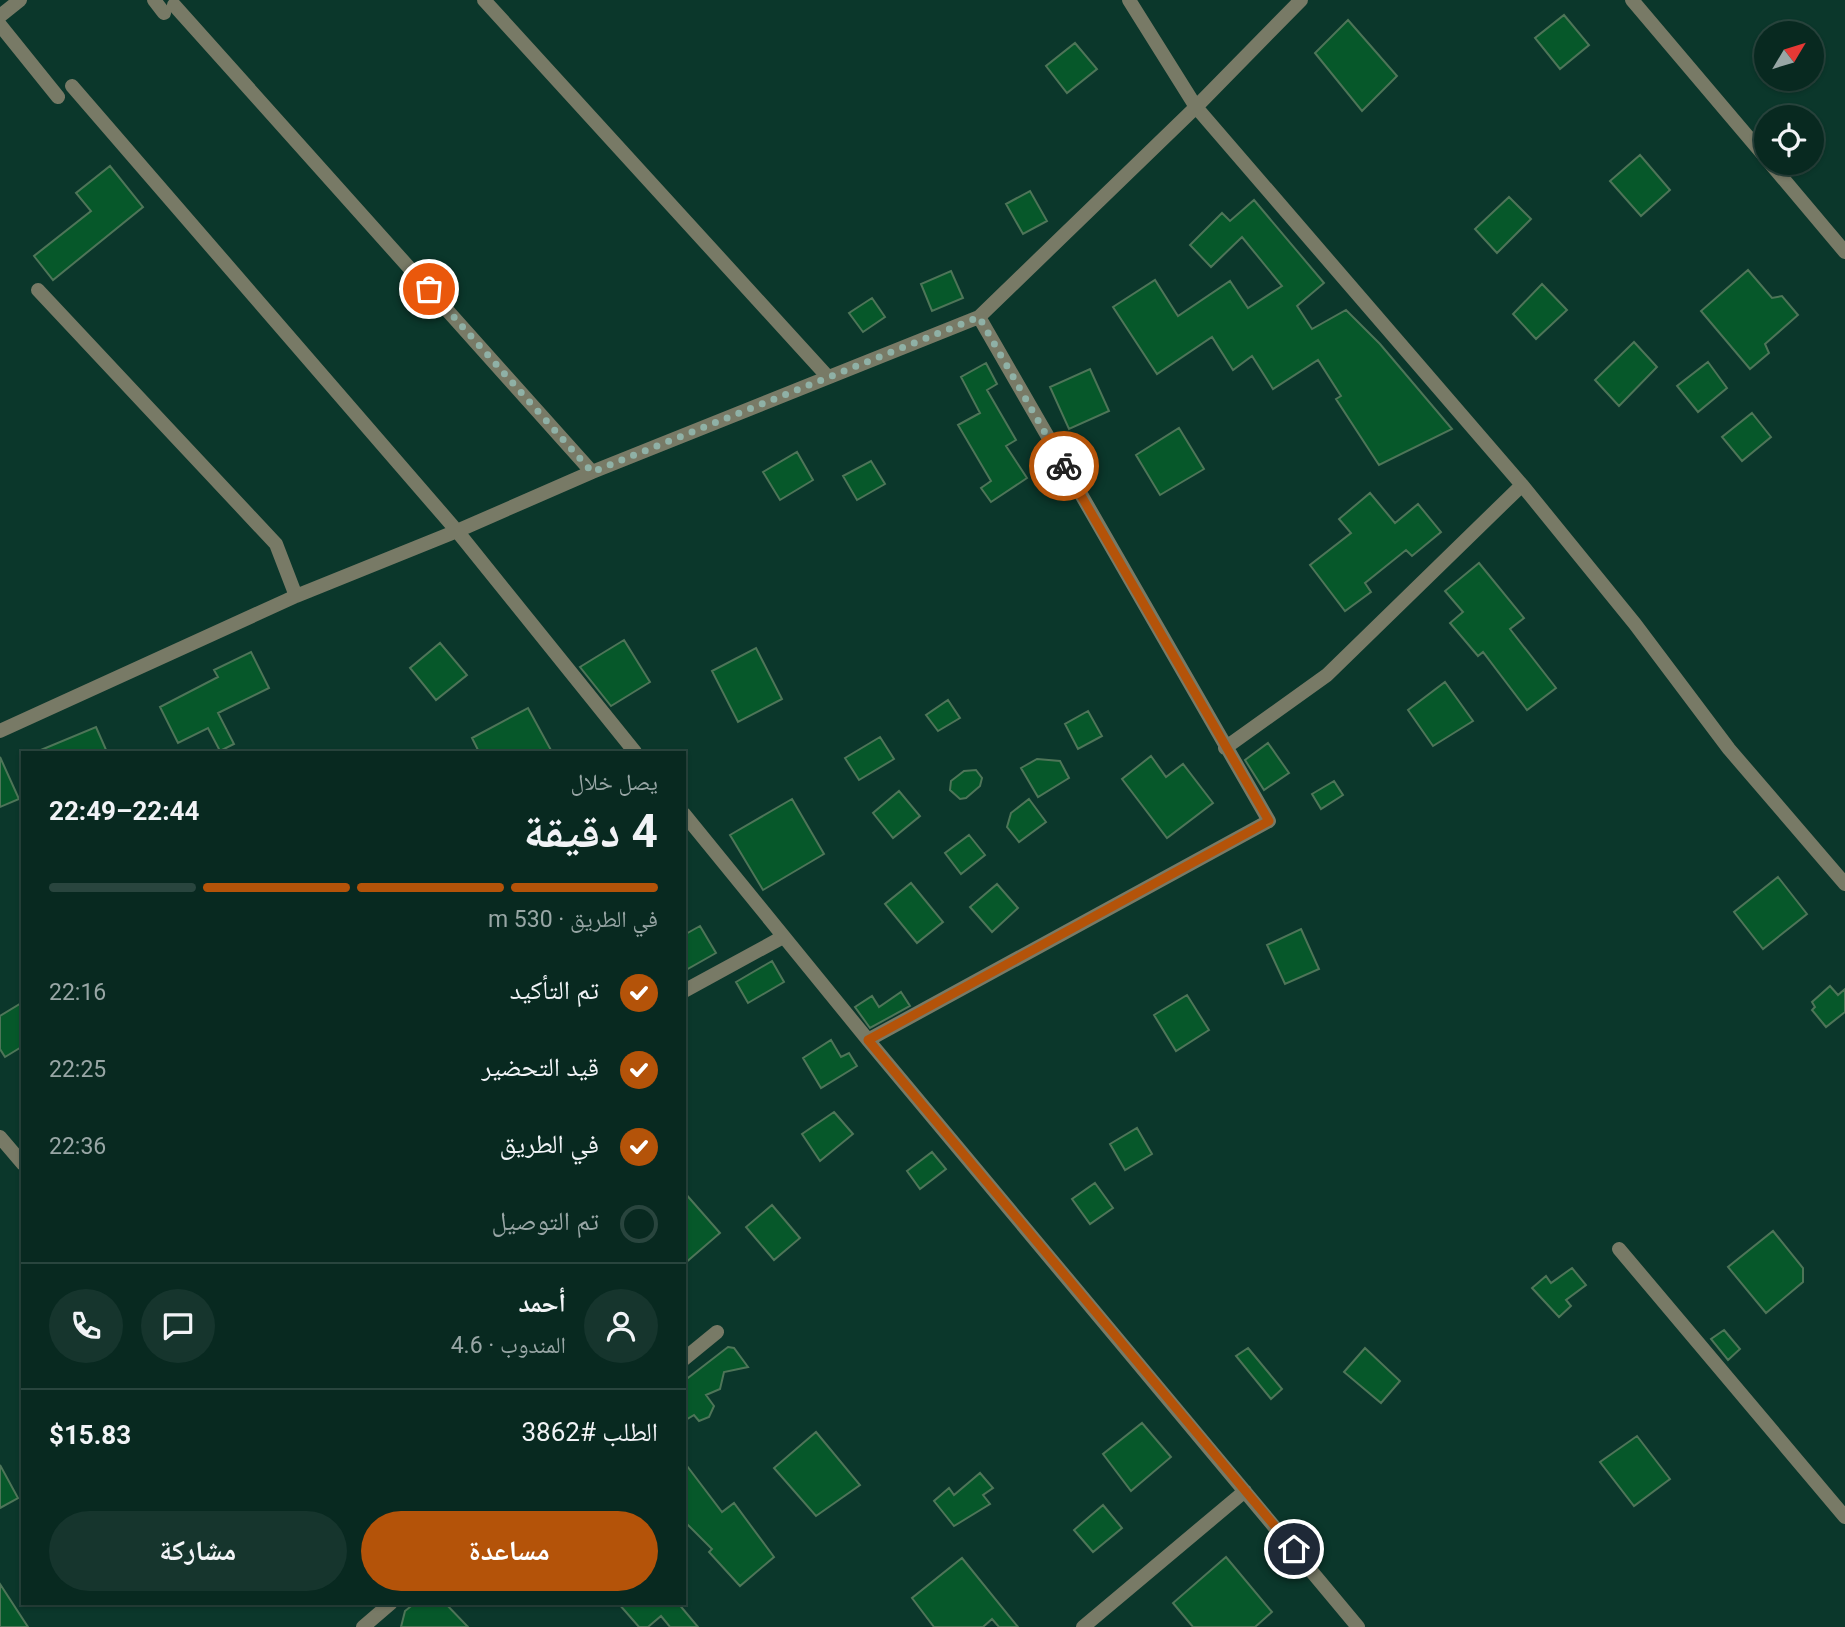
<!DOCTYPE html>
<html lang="ar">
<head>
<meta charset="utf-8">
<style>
  :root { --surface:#082920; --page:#16352d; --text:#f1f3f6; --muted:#98a6a5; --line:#29453e; --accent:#b45309 }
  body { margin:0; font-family:Roboto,"Noto Naskh Arabic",sans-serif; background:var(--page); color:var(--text); direction:rtl; height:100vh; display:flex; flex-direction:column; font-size:26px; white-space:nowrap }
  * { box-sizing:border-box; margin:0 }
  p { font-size:23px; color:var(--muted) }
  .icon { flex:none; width:38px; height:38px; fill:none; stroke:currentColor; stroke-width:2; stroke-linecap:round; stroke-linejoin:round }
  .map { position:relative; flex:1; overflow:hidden; direction:ltr }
  .panel { position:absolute; left:21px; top:751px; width:665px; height:854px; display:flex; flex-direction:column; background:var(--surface); border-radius:0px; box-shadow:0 2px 5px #0004,0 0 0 2px var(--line); direction:rtl }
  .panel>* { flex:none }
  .needle { width:46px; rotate:52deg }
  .buttons { position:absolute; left:1754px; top:21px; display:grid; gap:14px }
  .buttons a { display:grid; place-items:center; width:70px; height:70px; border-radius:50%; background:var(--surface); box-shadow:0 2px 5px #0004,0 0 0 2px var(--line); font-size:35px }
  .pin { position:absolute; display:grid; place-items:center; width:60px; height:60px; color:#fff; margin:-30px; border:4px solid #fff; border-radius:50%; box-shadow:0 2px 7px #0007 }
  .courier { position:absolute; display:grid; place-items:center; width:70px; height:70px; margin:-35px; border:5px solid #b45309; border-radius:50%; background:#fff; color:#222; box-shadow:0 2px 9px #0007 }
  .summary em { font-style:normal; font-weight:700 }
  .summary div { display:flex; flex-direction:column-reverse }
  .summary { display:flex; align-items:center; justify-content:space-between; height:119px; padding:0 28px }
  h1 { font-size:46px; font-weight:700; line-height:52px }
  .bar { display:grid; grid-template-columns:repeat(4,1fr); gap:10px 7px; align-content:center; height:84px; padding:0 28px }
  .bar i { height:9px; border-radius:5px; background:var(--line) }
  .bar .active { background:var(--accent) }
  .bar p { grid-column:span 4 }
  .line { display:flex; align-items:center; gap:18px; padding:0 28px; border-top:2px solid var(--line) }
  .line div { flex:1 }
  .round { display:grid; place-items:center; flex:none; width:74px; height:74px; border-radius:37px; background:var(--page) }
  ol { padding:0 28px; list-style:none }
  li { display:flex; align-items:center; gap:21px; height:77px }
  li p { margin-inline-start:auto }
  li .icon { padding:7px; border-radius:50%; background:var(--accent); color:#fff; stroke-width:4 }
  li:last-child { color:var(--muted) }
  li i { width:38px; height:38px; border:4px solid var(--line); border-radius:50% }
  .button { display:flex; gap:14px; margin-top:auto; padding:14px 28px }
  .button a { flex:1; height:80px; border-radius:42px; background:var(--accent); color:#fff; font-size:28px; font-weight:700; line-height:80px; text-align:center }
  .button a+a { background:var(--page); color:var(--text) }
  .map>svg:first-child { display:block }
  .building { fill:#06582a; stroke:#4e7558; stroke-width:2 }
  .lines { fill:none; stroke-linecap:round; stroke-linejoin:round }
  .minor { stroke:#787a66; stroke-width:14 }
  .done { stroke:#8fb1a6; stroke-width:7; stroke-dasharray:0 12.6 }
  .route { stroke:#b45309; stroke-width:9 }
</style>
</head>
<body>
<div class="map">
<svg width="1845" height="1627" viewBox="0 0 1845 1627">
  <rect width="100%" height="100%" fill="#0b372b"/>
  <!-- building -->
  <path class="building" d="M1564,15L1589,45L1560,69L1535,38Z
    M1348,20L1397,76L1362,111L1315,53Z
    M1075,43L1097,69L1067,93L1046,66Z
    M1640,155L1670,190L1641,216L1610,181Z
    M110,166L143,207L53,280L34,256L91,211L76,193Z
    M1030,191L1047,221L1023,234L1006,204Z
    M1509,197L1531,219L1497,253L1475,229Z
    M1254,200L1324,283L1297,306L1312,329L1346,310L1380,344L1452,429L1379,465L1336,399L1341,396L1318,360L1273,389L1252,356L1233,370L1212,337L1157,374L1113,307L1155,280L1178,316L1230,281L1248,308L1282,286L1242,237L1211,267L1190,245L1222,213L1230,221Z
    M1748,270L1772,298L1782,296L1798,315L1765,344L1769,353L1750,369L1701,311Z
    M951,271L963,298L932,311L921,284Z
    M1542,284L1567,310L1536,339L1513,314Z
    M872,298L885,317L863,332L849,313Z
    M1634,342L1657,367L1619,406L1595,380Z
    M1708,362L1727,388L1698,412L1677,386Z
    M986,363L997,384L987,390L1016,440L1006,446L1027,478L991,502L981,488L991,481L958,425L980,413L961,377Z
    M1090,369L1109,411L1069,429L1050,387Z
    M1752,413L1771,437L1742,461L1722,437Z
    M1179,428L1204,469L1160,495L1136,455Z
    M797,452L813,480L780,500L763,472Z
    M871,461L885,484L857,500L843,476Z
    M1370,493L1395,523L1418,504L1441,532L1412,556L1406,550L1365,583L1371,592L1345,611L1310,565L1351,533L1339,519Z
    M1479,563L1524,618L1510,629L1556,688L1527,710L1483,652L1478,656L1450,623L1463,612L1445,591Z
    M624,640L650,682L611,706L580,667Z
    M440,643L467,675L436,700L410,668Z
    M756,648L782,699L738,722L712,671Z
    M251,652L269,688L218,713L234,744L220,751L208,728L178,743L160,707L218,677L214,670Z
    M1445,682L1473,721L1433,746L1408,710Z
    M948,700L960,718L938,731L926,715Z
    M528,708L552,752H479L472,738Z
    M1088,711L1102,736L1078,749L1065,724Z
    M96,727L107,752H36Z
    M880,737L894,759L859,780L845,758Z
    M1268,743L1289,773L1264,790L1245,760Z
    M1151,756L1166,777L1183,764L1213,803L1167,838L1122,779Z
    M0,757L19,799L0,807Z
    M1037,759L1060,761L1069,778L1038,797L1021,768Z
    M976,770L982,778L980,786L966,798L960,799L950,790L951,781L964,771Z
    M1334,781L1343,795L1321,809L1312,794Z
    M899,791L920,816L893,838L873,813Z
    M792,799L824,854L763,890L730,835Z
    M1029,799L1046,822L1019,842L1007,827L1011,813Z
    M969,835L985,855L961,874L945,853Z
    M1778,877L1807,914L1763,949L1734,912Z
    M911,883L943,922L917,943L885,904Z
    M997,884L1018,908L992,932L970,907Z
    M700,926L716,953L684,971V935Z
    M1301,929L1319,969L1285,984L1267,945Z
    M772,961L784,982L748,1003L736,982Z
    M1830,986L1838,995L1845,989V1012L1826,1027L1812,1010L1815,1007L1812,1002Z
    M901,992L910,1006L870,1028L855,1007L872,996L879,1007Z
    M1187,995L1209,1030L1176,1051L1154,1015Z
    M23,1002V1046L5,1057L0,1049V1016Z
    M831,1040L841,1057L849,1053L857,1066L821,1088L803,1058Z
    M834,1112L853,1134L820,1161L802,1134Z
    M1137,1128L1152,1154L1125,1170L1110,1144Z
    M932,1152L946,1169L920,1189L907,1171Z
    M1095,1183L1113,1208L1090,1224L1072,1199Z
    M684,1192L720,1233L684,1264Z
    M772,1205L800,1238L774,1260L746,1227Z
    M1773,1231L1803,1268V1282L1766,1313L1728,1267Z
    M1572,1268L1586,1285L1566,1300L1571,1306L1559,1317L1532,1288L1546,1276L1551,1283Z
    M1724,1330L1740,1349L1728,1360L1711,1339Z
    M728,1347L734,1348L748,1367L724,1372L720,1389L706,1395L714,1406L709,1417L699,1421L694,1415L684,1421V1381Z
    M1248,1348L1282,1389L1271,1399L1236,1356Z
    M1365,1348L1400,1381L1381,1403L1344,1372Z
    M1142,1423L1171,1457L1131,1491L1103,1454Z
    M816,1432L860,1485L816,1516L774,1468Z
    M1637,1436L1670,1479L1634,1506L1600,1462Z
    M684,1462L722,1512L734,1503L774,1557L740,1586L709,1552L712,1549L684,1521Z
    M0,1465L18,1498L0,1508Z
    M980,1473L993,1488L983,1495L990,1504L954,1526L934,1501L949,1488L954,1495Z
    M1103,1505L1122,1528L1093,1552L1074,1530Z
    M1226,1557L1272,1612L1255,1627H1193L1173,1603Z
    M962,1558L1018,1627H999L992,1619L983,1627H934L912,1598Z
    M0,1584L28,1627H0Z
    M415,1603H445L468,1627H401L405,1611Z
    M618,1603H678L698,1627H670L661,1616L648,1627H639Z"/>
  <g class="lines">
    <!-- minor -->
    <path class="minor" d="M154,0L164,13
      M484,0L828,377
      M1129,0L1196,107L1522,485L1635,624L1729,749L1845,884
      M1632,0L1766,158
      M174,5L592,472
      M0,16L20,0
      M0,25L58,97
      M72,86L457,531L635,752
      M1770,163L1845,252
      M38,290L276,544L296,596
      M0,731L296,596L457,531L592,472L979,317L1196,107L1301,0
      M1225,748L1327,675L1522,485
      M684,814L868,1040L1358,1627
      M684,991L783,937
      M868,1040L1269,821L979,317
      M0,1137L23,1164
      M1619,1249L1845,1517
      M684,1359L717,1332
      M363,1627L391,1603
      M1083,1627L1245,1491"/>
  </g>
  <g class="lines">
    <!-- done -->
    <path class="done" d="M429,289L592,472L979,317L1064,466"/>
    <!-- route -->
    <path class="route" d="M1064,466L1269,821L868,1040L1294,1549"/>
  </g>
</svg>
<div class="buttons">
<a><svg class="needle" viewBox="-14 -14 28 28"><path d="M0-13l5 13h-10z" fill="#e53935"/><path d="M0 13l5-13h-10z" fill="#98a6a5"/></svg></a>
<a><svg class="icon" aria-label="locate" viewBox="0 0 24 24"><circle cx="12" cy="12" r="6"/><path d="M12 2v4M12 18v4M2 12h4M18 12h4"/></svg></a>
</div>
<div class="pin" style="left:429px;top:289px;background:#ea580c"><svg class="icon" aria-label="bag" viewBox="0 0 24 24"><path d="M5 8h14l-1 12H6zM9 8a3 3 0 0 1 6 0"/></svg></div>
<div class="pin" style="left:1294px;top:1549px;background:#1f2937"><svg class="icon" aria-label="home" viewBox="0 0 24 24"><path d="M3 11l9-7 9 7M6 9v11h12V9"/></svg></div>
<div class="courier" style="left:1064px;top:466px"><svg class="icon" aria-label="bike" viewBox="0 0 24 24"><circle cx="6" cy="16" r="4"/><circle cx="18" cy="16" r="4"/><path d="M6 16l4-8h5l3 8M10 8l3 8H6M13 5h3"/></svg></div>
<section class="panel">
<div class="summary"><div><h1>4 دقيقة</h1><p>يصل خلال</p></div><em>22:44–22:49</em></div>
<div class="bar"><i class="active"></i><i class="active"></i><i class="active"></i><i></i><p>في الطريق · 530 m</p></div>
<ol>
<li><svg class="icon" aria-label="check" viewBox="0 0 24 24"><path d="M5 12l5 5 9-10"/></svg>تم التأكيد<p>22:16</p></li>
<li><svg class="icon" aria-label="check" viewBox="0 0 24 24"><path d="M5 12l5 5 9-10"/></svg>قيد التحضير<p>22:25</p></li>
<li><svg class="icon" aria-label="check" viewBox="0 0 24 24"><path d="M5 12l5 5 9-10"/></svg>في الطريق<p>22:36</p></li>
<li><i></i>تم التوصيل</li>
</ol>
<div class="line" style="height:126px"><a class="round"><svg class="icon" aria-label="person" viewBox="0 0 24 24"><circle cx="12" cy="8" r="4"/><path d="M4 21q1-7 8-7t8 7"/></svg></a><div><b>أحمد</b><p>المندوب · 4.6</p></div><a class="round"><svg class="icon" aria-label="chat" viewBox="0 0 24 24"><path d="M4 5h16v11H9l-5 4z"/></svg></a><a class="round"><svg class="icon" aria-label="phone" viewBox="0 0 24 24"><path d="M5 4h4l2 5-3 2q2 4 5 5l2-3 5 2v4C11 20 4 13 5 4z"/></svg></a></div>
<div class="line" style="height:91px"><div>الطلب #3862</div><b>$15.83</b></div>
<div class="button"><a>مساعدة</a><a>مشاركة</a></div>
</section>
</div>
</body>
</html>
